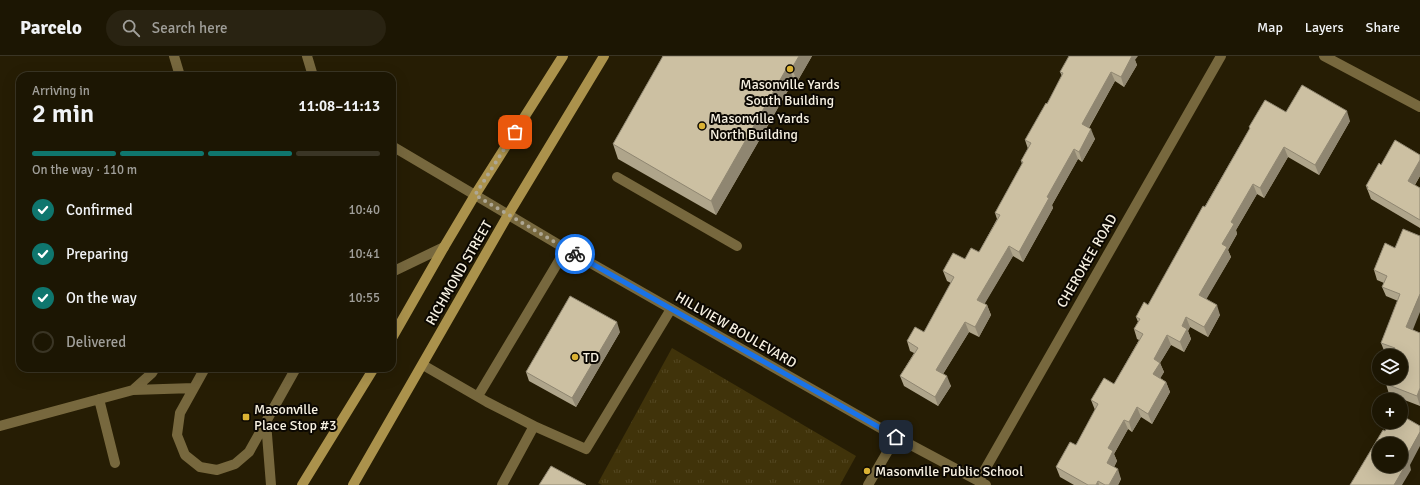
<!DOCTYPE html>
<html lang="en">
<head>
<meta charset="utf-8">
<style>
  :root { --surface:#1c1603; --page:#292312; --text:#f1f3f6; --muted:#a09f9a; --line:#3a3525; --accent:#0f766e }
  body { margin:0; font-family:Signika,sans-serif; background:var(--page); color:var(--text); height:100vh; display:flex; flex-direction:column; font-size:15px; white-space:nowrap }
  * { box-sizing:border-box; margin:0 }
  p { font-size:13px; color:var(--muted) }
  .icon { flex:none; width:22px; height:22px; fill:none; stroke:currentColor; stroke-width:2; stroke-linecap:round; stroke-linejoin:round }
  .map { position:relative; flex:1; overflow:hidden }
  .details { position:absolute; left:16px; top:16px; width:380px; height:300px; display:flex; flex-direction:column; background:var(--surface); border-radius:12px; box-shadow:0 4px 16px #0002,0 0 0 1px var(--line) }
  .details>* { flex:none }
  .controls { position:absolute; left:1372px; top:293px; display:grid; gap:8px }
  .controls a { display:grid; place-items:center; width:36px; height:36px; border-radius:50%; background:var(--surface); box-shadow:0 4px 16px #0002,0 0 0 1px var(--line); font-size:20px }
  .pin { position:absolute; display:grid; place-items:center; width:34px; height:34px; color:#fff; margin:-17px; border-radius:8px; box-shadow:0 2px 6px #0006 }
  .courier { position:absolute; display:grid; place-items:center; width:40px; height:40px; margin:-20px; border:3px solid #1a73e8; border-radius:50%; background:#fff; color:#222; box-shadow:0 1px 5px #0007 }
  .head em { font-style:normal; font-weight:600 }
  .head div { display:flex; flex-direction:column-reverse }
  .head { display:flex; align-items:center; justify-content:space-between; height:68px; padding:0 16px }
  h1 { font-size:26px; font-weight:600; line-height:30px }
  .bar { display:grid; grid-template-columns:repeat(4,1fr); gap:6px 4px; align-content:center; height:48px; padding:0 16px }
  .bar i { height:5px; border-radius:3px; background:var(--line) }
  .bar .current { background:var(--accent) }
  .bar p { grid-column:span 4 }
  ol { padding:0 16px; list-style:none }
  li { display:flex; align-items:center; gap:12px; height:44px }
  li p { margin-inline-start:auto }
  li .icon { padding:4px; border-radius:50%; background:var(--accent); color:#fff; stroke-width:4 }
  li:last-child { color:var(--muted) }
  li i { width:22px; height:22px; border:2px solid var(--line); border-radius:50% }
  header { display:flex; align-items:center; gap:24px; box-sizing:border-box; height:56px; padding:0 20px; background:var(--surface); border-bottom:1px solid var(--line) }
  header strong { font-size:19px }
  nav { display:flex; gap:22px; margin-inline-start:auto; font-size:14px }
  .search { width:280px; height:36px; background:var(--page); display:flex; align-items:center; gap:10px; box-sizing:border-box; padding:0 14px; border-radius:22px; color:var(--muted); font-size:15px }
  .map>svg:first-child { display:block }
  .park { fill:url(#park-tufts) }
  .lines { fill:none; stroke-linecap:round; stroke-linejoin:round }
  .lane { stroke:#77683e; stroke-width:10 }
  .street { stroke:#77683e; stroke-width:10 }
  .secondary { stroke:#ab924c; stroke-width:10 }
  .wall { fill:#afa58b }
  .shaded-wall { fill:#8f8671 }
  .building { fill:#ccc0a2; stroke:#8f8671; fill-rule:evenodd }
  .done { stroke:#aea794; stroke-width:4; stroke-dasharray:0 7.2 }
  .route { stroke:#1a73e8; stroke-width:5 }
  .poi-dot { fill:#dbb233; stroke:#0c0802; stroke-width:1.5 }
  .labels { text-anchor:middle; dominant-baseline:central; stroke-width:4; stroke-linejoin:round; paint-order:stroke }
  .poi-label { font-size:14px; fill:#f7f1e2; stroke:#0c0802; text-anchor:start }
  .street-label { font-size:14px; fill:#f7f1e2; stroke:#0c0802 }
</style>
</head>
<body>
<header>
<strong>Parcelo</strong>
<div class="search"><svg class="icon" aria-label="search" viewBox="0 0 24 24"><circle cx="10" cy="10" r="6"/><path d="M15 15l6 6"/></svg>Search here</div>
<nav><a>Map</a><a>Layers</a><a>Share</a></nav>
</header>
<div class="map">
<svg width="1420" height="429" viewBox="0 0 1420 429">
  <defs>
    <pattern id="park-tufts" width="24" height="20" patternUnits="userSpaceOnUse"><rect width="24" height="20" fill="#40330a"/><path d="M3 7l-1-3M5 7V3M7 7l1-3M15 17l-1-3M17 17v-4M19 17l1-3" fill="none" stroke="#534722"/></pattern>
  </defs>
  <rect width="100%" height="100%" fill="#261d04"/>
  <!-- park -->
  <path class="park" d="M672,292L856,400L840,429H602L598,427Z"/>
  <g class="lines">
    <!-- lane -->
    <path class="lane" d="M174,0L180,20
      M307,0L313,20
      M392,90L475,139
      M392,216L444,191
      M423,309L487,346L534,370L502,429
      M205,312L180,357L177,379L185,399L200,411L217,414L235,408L249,396L296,312
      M133,334L152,317L155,312
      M478,340L566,193
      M99,343L115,407
      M266,366L271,429
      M0,370L133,334L194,332
      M534,370L586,393L671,253
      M868,429L896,381"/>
    <!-- street -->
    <path class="street" d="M1324,0L1420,51
      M617,121L737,190
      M475,139L566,193L896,381L986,429
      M979,424L1221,0"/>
    <!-- secondary -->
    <path class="secondary" d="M392,282L444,191L475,139L563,0
      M302,429L374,312
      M353,429L508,159L604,0"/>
  </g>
  <!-- wall -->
  <path class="wall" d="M663,0H812L797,26L794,24L716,159L618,103L613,88Z
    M1135,4L1137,9L1124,31L1115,25L1089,72L1095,83L1082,106L1078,103L1052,149L1053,152L1023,206L1013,200L984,248L987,249L991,259L979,281L969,276L943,318L951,330L938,350L904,330L900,320L914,297L910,295L907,285L924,276L951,227L947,225L943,215L979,196L997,163L995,157L1022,108L1021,105L1028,93L1025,84L1047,48L1062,20L1060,16Z
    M1286,56L1350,65L1319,119L1288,101L1264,142L1257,138L1236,174L1237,178L1228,194L1231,201L1206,243L1220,259L1208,281L1190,271L1188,275L1191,283L1184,296L1171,289L1160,307L1164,316L1160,322L1166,326L1170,336L1152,368L1141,361L1132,376L1128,373L1114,398L1117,405L1114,411L1121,423L1118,429H1074L1060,421L1056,411L1076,389L1095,354L1091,344L1114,328L1139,284L1137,283L1134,273L1138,266L1136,261L1148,249L1250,72L1249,71Z
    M1420,99V120L1415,129L1420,132V172L1371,143L1366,130L1381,109Z
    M1385,187L1413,274L1420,277V350L1389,338L1386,328L1401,322L1392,300L1385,297L1381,287L1398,245L1386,240L1382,231L1384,227L1377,224L1374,214Z
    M620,276L576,351L529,325L526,316Z"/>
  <!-- shaded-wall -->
  <path class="shaded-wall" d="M799,0H812L797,26L792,12Z
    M1131,0H1138L1135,4L1137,9L1124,31L1121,21Z
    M788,10L794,24L716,159L711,145Z
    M1111,16L1115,25L1085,78L1082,68Z
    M1347,55L1350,65L1319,119L1315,109Z
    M1091,73L1095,83L1082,106L1079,96Z
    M1284,91L1288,101L1264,142L1260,132Z
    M1074,93L1078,103L1052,149L1053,152L1023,206L1019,196L1047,141Z
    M1420,104V120L1411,135L1408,125Z
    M1253,128L1257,138L1236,174L1237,178L1228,194L1231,201L1203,249L1199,239L1231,166Z
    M1009,190L1013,200L981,254L977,244Z
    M1420,238V256L1410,281L1406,271Z
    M987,249L991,259L979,281L975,271Z
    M1217,249L1220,259L1208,281L1204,271Z
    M1186,261L1190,271L1188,275L1191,283L1184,296L1180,286L1182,270Z
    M617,266L620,276L576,351L572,342Z
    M965,266L969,276L940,323L936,314Z
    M1167,279L1171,289L1160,307L1164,316L1157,328L1153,318L1154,303Z
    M947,320L951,330L938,350L935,341Z
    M1166,326L1170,336L1152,368L1148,358Z
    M1420,332V350L1417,340Z
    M1137,351L1141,361L1132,376L1129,366Z
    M1124,364L1128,373L1114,398L1117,405L1111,417L1107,407L1108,392Z
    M1420,376V390L1410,409L1411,414L1402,429H1394L1405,403Z
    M1118,413L1121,423L1118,429H1109Z
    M1098,425L1099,429H1096Z"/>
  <!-- building -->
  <path class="building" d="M663,0H799L792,12L788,10L711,145L613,88Z
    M1069,0H1132L1121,21L1111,16L1082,68L1091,73L1079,96L1074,93L1047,141L1049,142L1019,196L1009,190L977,244L987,249L975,271L965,266L936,314L947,320L935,341L900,320L918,292L907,285L915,271L924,276L954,221L943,215L953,197L965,203L971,192L979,196L1000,159L995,157L1023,106L1021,105L1031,87L1025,84L1046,47L1047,48L1063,17L1060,16Z
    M1302,29L1347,55L1315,109L1284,91L1260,132L1253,128L1231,166L1234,168L1222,188L1227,191L1199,239L1217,249L1204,271L1186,261L1182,270L1187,273L1180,286L1167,279L1154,303L1160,307L1153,318L1166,326L1148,358L1137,351L1129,366L1124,364L1108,392L1113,395L1107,407L1118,413L1109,429H1105L1098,425L1096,429H1088L1056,411L1070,386L1076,389L1098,348L1091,344L1104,322L1114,328L1143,278L1134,273L1140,263L1136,261L1144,246L1148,249L1203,150L1205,151L1250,72L1249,71L1265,44L1286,56Z
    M1395,84L1420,99V104L1408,125L1420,132V164L1367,133L1368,131L1366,130L1379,107L1381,109Z
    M1403,173L1420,180V238L1406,271L1420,277V332L1417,340L1386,328L1388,322H1401V300H1392L1395,292L1381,287L1400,238L1382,231L1387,220L1374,214L1385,187L1395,192Z
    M570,240L617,266L572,342L526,316Z
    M1401,359L1420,370V376L1405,403L1408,405L1394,429H1350L1383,374L1385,375L1390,366H1401ZM1379,388H1401V410H1379Z
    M551,410L586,429H539Z"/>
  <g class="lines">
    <!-- done -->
    <path class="done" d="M515,76L475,139L575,198"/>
    <!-- route -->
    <path class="route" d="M575,198L896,381"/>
  </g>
  <!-- markers -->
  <g class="poi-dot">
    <circle cx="790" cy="13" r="4"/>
    <circle cx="702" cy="70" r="4"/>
    <circle cx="575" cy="301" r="4"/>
    <rect x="242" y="357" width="8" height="8" rx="2"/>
    <circle cx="867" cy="415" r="4"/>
  </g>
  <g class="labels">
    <!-- poi labels -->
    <g class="poi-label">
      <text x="790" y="28" text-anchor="middle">Masonville Yards<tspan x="790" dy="16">South Building</tspan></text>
      <text x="710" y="62">Masonville Yards<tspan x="710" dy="16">North Building</tspan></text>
      <text x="583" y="301">TD</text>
      <text x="254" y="353">Masonville<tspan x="254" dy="16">Place Stop #3</tspan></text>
      <text x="875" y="415">Masonville Public School</text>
    </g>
    <!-- street labels -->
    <g class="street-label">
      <text transform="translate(1087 205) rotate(-60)">CHEROKEE ROAD</text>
      <text transform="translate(459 217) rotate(-60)">RICHMOND STREET</text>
      <text transform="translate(736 274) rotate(30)">HILLVIEW BOULEVARD</text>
    </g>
  </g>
</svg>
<div class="controls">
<a><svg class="icon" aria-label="layers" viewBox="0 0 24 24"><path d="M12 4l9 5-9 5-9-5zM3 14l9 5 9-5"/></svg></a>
<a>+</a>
<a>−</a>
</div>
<div class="pin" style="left:515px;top:76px;background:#ea580c"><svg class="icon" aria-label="bag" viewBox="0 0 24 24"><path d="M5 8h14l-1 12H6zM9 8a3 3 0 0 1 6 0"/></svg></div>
<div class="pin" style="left:896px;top:381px;background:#1f2937"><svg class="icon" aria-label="home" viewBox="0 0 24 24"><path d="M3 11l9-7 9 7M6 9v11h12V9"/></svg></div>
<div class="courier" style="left:575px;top:198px"><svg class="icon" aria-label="bike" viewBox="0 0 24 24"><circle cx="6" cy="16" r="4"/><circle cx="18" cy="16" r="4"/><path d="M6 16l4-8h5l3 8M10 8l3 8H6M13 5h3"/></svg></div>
<section class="details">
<div class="head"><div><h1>2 min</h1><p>Arriving in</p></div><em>11:08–11:13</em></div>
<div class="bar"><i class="current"></i><i class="current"></i><i class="current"></i><i></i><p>On the way · 110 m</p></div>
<ol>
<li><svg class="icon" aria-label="check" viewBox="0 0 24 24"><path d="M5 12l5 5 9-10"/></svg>Confirmed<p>10:40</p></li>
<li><svg class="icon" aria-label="check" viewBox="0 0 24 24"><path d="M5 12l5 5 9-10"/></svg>Preparing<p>10:41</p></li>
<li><svg class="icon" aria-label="check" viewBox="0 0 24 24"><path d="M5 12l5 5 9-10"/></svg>On the way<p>10:55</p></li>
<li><i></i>Delivered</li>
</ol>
</section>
</div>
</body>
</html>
